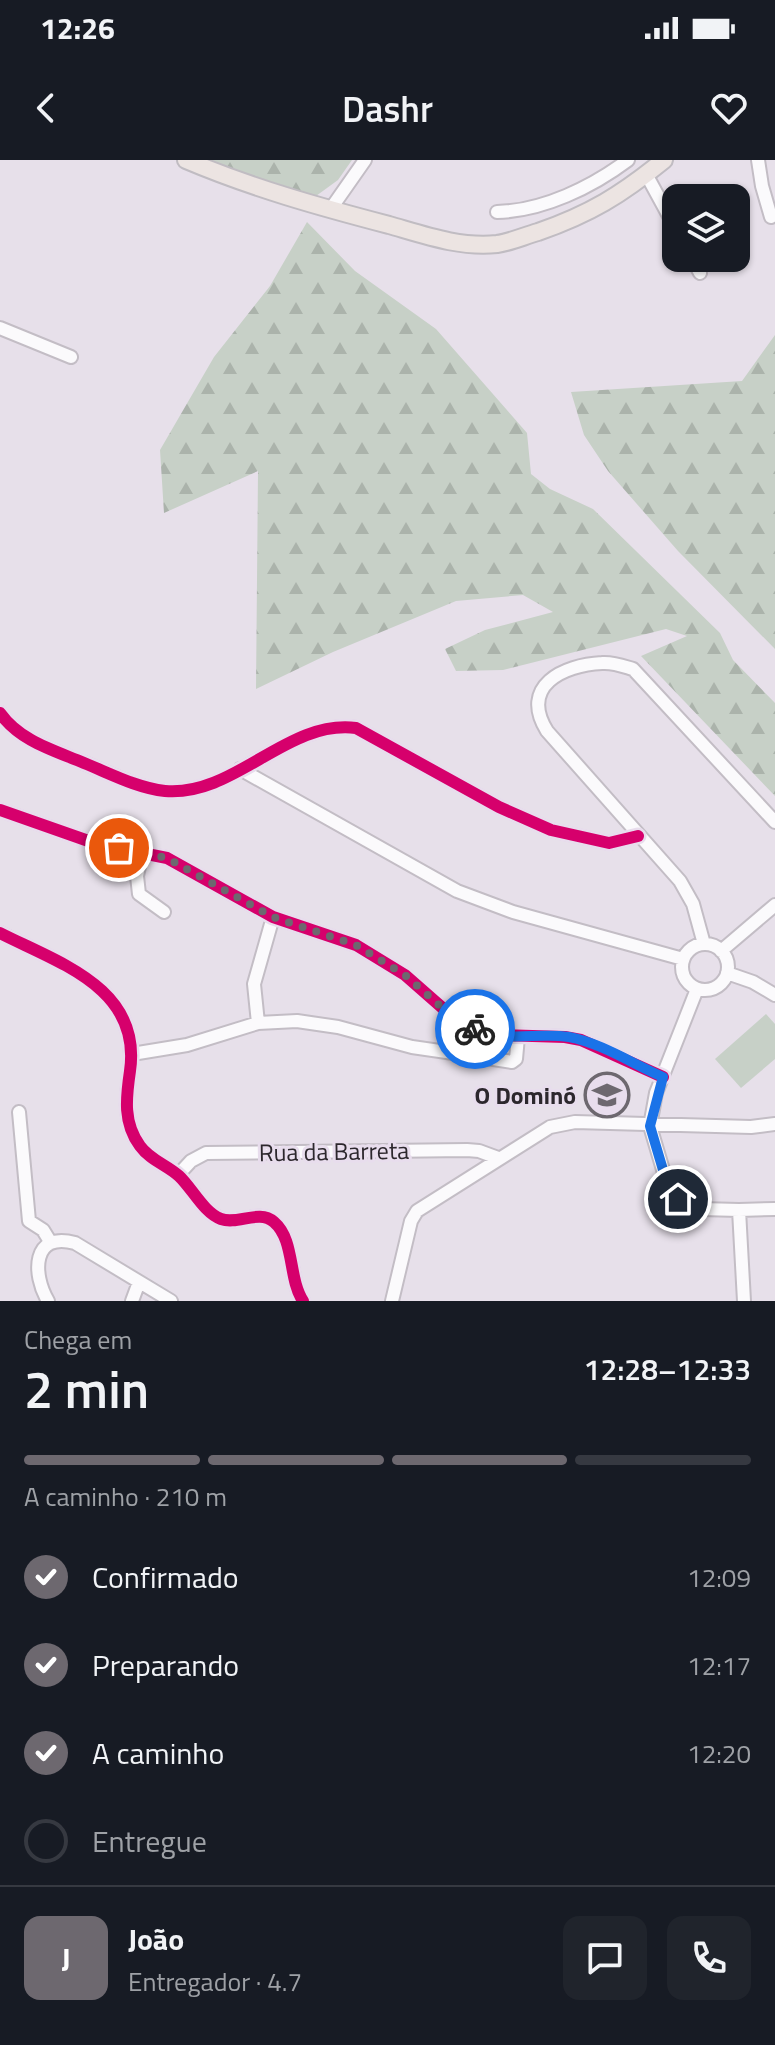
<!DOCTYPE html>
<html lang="pt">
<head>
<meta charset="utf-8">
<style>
  :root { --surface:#171b24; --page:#20242c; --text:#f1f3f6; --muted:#9ea1a6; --line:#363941; --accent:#6d686f }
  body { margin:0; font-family:"Titillium Web",sans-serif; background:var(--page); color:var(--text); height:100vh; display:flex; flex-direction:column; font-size:30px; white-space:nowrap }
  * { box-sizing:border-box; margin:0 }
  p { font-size:26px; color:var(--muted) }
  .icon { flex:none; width:44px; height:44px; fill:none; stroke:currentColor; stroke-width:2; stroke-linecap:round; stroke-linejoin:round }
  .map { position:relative; height:1141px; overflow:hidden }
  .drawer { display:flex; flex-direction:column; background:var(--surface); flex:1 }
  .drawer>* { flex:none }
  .fabs { position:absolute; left:662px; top:24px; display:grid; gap:16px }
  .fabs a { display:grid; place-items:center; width:88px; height:88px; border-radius:16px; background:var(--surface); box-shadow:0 2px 6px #0004; font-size:40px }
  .pin { position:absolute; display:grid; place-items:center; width:68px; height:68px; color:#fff; margin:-34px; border:4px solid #fff; border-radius:50%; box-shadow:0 2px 8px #0007 }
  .courier { position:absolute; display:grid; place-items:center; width:80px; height:80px; margin:-40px; border:6px solid #1a73e8; border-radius:50%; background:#fff; color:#222; box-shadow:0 2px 10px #0007 }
  .summary em { font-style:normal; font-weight:600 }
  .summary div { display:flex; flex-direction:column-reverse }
  .summary { display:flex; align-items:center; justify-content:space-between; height:136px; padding:0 24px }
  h1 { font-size:52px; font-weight:600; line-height:60px }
  .bar { display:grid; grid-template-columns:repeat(4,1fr); gap:12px 8px; align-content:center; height:96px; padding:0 24px }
  .bar i { height:10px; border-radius:6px; background:var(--line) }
  .bar .current { background:var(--accent) }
  .bar p { grid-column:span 4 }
  .line { display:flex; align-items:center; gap:20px; padding:0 24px; border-top:2px solid var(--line) }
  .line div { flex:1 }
  .round { display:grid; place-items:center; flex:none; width:84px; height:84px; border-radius:16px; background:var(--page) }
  ol { padding:0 24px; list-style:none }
  li { display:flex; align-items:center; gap:24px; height:88px }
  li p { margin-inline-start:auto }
  li .icon { padding:8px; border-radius:50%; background:var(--accent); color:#fff; stroke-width:4 }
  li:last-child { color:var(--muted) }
  li i { width:44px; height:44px; border:4px solid var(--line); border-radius:50% }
  .status { display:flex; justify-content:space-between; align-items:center; height:56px; padding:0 40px; background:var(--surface); direction:ltr }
  .status svg { height:22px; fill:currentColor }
  header { display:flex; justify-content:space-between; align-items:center; height:104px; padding:0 24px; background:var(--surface); font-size:36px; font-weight:600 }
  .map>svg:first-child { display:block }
  .grass { fill:#c7d0c7 }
  .forest { fill:url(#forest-firs) }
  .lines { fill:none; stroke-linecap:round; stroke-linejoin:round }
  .minor-casing { stroke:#c3bdc5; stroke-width:16 }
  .major-casing { stroke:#c0bcc2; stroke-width:20 }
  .minor { stroke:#fbfafc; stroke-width:12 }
  .major { stroke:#ece4e2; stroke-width:16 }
  .cycleway-casing { stroke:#e8dded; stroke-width:17 }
  .cycleway { stroke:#d6006c; stroke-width:12 }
  .done { stroke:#6d686f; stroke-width:8; stroke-dasharray:0 14.4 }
  .route { stroke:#1a73e8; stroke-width:10 }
  .labels { text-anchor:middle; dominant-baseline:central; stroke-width:6; stroke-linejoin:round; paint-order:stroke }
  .poi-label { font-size:24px; font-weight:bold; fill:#2c272d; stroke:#e8dded; text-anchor:end }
  .street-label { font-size:24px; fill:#2c272d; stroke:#e8dded }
</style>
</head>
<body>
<div class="status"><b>12:26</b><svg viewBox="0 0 49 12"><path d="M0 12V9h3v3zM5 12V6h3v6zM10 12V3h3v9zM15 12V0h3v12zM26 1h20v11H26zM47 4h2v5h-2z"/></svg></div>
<header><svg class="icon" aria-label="back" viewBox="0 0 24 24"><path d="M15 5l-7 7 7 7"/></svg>Dashr<svg class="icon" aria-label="heart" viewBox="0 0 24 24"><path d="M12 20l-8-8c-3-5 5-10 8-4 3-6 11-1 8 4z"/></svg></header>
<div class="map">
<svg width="775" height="1141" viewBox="0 0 775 1141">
  <defs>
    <pattern id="forest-firs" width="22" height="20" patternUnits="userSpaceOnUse" patternTransform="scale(2)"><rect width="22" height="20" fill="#c7d0c7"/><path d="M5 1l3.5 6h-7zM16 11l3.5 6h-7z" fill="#abb3ab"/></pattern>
  </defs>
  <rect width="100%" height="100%" fill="#e7e0ea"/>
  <!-- grass -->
  <path class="grass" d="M766,854L775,864V899L741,928L715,899Z"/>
  <!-- forest -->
  <path class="forest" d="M205,0H352L338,20L316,36Z
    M307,62L355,111L436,169L527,273L531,314L550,329L593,349L720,473L733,500L775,543V636L641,496L687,476L666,469L503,510L456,511L445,489L485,470L553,452L523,435L456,441L333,492L256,529L258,311L164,353L160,290L214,197L270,126Z
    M775,175V489L678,391L608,311L584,275L571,232L742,221Z"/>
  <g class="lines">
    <!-- minor casing -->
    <g class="minor-casing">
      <path id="minor" d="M758,0L762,26L771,57
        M646,14L676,69
        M330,50L365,0
        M497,52C543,51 592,27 628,0
        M692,98L700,113
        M0,168L71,197
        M0,553C20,581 53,590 84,603C109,613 137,628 165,631C235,637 287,559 356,568L499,647L551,670L609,683L638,676
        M240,609L457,731L513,752L683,799
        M0,650L97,684L167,698L273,757L356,785L405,815L446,851L480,872L495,875L565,877L581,880L663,917
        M142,692L137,716L139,734L164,752
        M0,773C59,803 142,828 130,911C126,938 123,963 140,986C150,1000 167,1005 179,1016C192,1028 204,1053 221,1059C238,1065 259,1049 274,1062C295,1080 288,1118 303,1141
        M682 807a23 23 0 1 1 46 0a23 23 0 1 1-46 0Z
        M704,784L693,744L680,721L547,571C519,526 563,505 602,503C613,502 623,506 633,509L775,662
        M721,791L775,745
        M727,813L753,822L775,835
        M697,829L656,933L650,966L669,1030L678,1039L701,1049L739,1050L744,1141
        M258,863L254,824L273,757
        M132,894L187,885L258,863L297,861L338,867L412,887L467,895L474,869
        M467,895L512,902L516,899L518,877
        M19,952L29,1061L43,1070L51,1083
        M178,1015L191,1001L206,993L467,990L479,991L498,998
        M739,1050L775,1049
        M48,1141C32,1114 32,1071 75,1083L171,1141
        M132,1141L139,1122
        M392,1141L411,1061L417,1051L550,967L575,962L751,967L775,964"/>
    </g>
    <!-- major casing -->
    <g class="major-casing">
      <path id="major" d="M186,0C252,28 320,47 389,65C424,75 460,88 497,84C511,82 524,76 538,72C590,54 621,35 664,0"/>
    </g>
    <!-- minor -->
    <use href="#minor" class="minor"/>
    <!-- major -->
    <use href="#major" class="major"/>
    <!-- cycleway casing -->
    <g class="cycleway-casing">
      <path id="cycleway" d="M0,553C20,581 53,590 84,603C109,613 137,628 165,631C235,637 287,559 356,568L499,647L551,670L609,683L638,676
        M0,650L97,684L167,698L273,757L356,785L405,815L446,851L480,872L495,875L565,877L581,880L663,917
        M0,773C59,803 142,828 130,911C126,938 123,963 140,986C150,1000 167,1005 179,1016C192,1028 204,1053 221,1059C238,1065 259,1049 274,1062C295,1080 288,1118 303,1141"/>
    </g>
    <!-- cycleway -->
    <use href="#cycleway" class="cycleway"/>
  </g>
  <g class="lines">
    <!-- done -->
    <path class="done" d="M119,688L167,698L273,757L356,785L405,815L446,851L475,869"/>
    <!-- route -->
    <path class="route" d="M475,869C505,883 538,872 569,877C601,883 633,904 663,917L650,966L669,1030L678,1039"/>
  </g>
  <!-- icons -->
  <defs>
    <g id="school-ring" transform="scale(2.3)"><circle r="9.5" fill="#e8dded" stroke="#6d686f" stroke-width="1.5"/><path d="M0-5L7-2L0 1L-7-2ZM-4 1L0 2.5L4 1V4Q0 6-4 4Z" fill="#6d686f"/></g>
  </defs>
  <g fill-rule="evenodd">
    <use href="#school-ring" x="607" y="935"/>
  </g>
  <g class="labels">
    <!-- poi labels -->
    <g class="poi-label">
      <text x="576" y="935">O Dominó</text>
    </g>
    <!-- street labels -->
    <g class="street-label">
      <text transform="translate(334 991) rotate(-1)">Rua da Barreta</text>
    </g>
  </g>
</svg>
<div class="fabs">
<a><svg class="icon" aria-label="layers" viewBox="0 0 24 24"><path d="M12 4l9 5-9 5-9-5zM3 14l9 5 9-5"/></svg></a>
</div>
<div class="pin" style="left:119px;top:688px;background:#ea580c"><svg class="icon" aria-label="bag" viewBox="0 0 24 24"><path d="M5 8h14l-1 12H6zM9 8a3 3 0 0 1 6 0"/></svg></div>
<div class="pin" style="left:678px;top:1039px;background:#1f2937"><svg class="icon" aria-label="home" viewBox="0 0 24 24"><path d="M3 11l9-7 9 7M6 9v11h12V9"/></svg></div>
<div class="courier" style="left:475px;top:869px"><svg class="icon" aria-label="bike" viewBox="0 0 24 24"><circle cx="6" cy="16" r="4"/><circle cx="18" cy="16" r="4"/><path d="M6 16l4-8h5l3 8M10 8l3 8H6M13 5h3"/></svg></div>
</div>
<section class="drawer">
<div class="summary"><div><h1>2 min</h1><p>Chega em</p></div><em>12:28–12:33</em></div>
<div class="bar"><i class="current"></i><i class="current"></i><i class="current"></i><i></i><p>A caminho · 210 m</p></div>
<ol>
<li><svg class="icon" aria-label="check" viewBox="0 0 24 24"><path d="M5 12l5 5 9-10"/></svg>Confirmado<p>12:09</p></li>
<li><svg class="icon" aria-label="check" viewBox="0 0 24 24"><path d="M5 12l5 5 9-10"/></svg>Preparando<p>12:17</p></li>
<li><svg class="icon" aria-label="check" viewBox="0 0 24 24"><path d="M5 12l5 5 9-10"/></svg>A caminho<p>12:20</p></li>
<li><i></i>Entregue</li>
</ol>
<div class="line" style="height:144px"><b class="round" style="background:var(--accent);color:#fff">J</b><div><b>João</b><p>Entregador · 4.7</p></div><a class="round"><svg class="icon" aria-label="chat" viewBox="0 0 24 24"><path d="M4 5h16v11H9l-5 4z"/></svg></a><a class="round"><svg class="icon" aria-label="phone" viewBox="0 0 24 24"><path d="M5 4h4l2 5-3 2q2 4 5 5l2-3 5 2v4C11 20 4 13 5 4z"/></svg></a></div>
</section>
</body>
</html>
